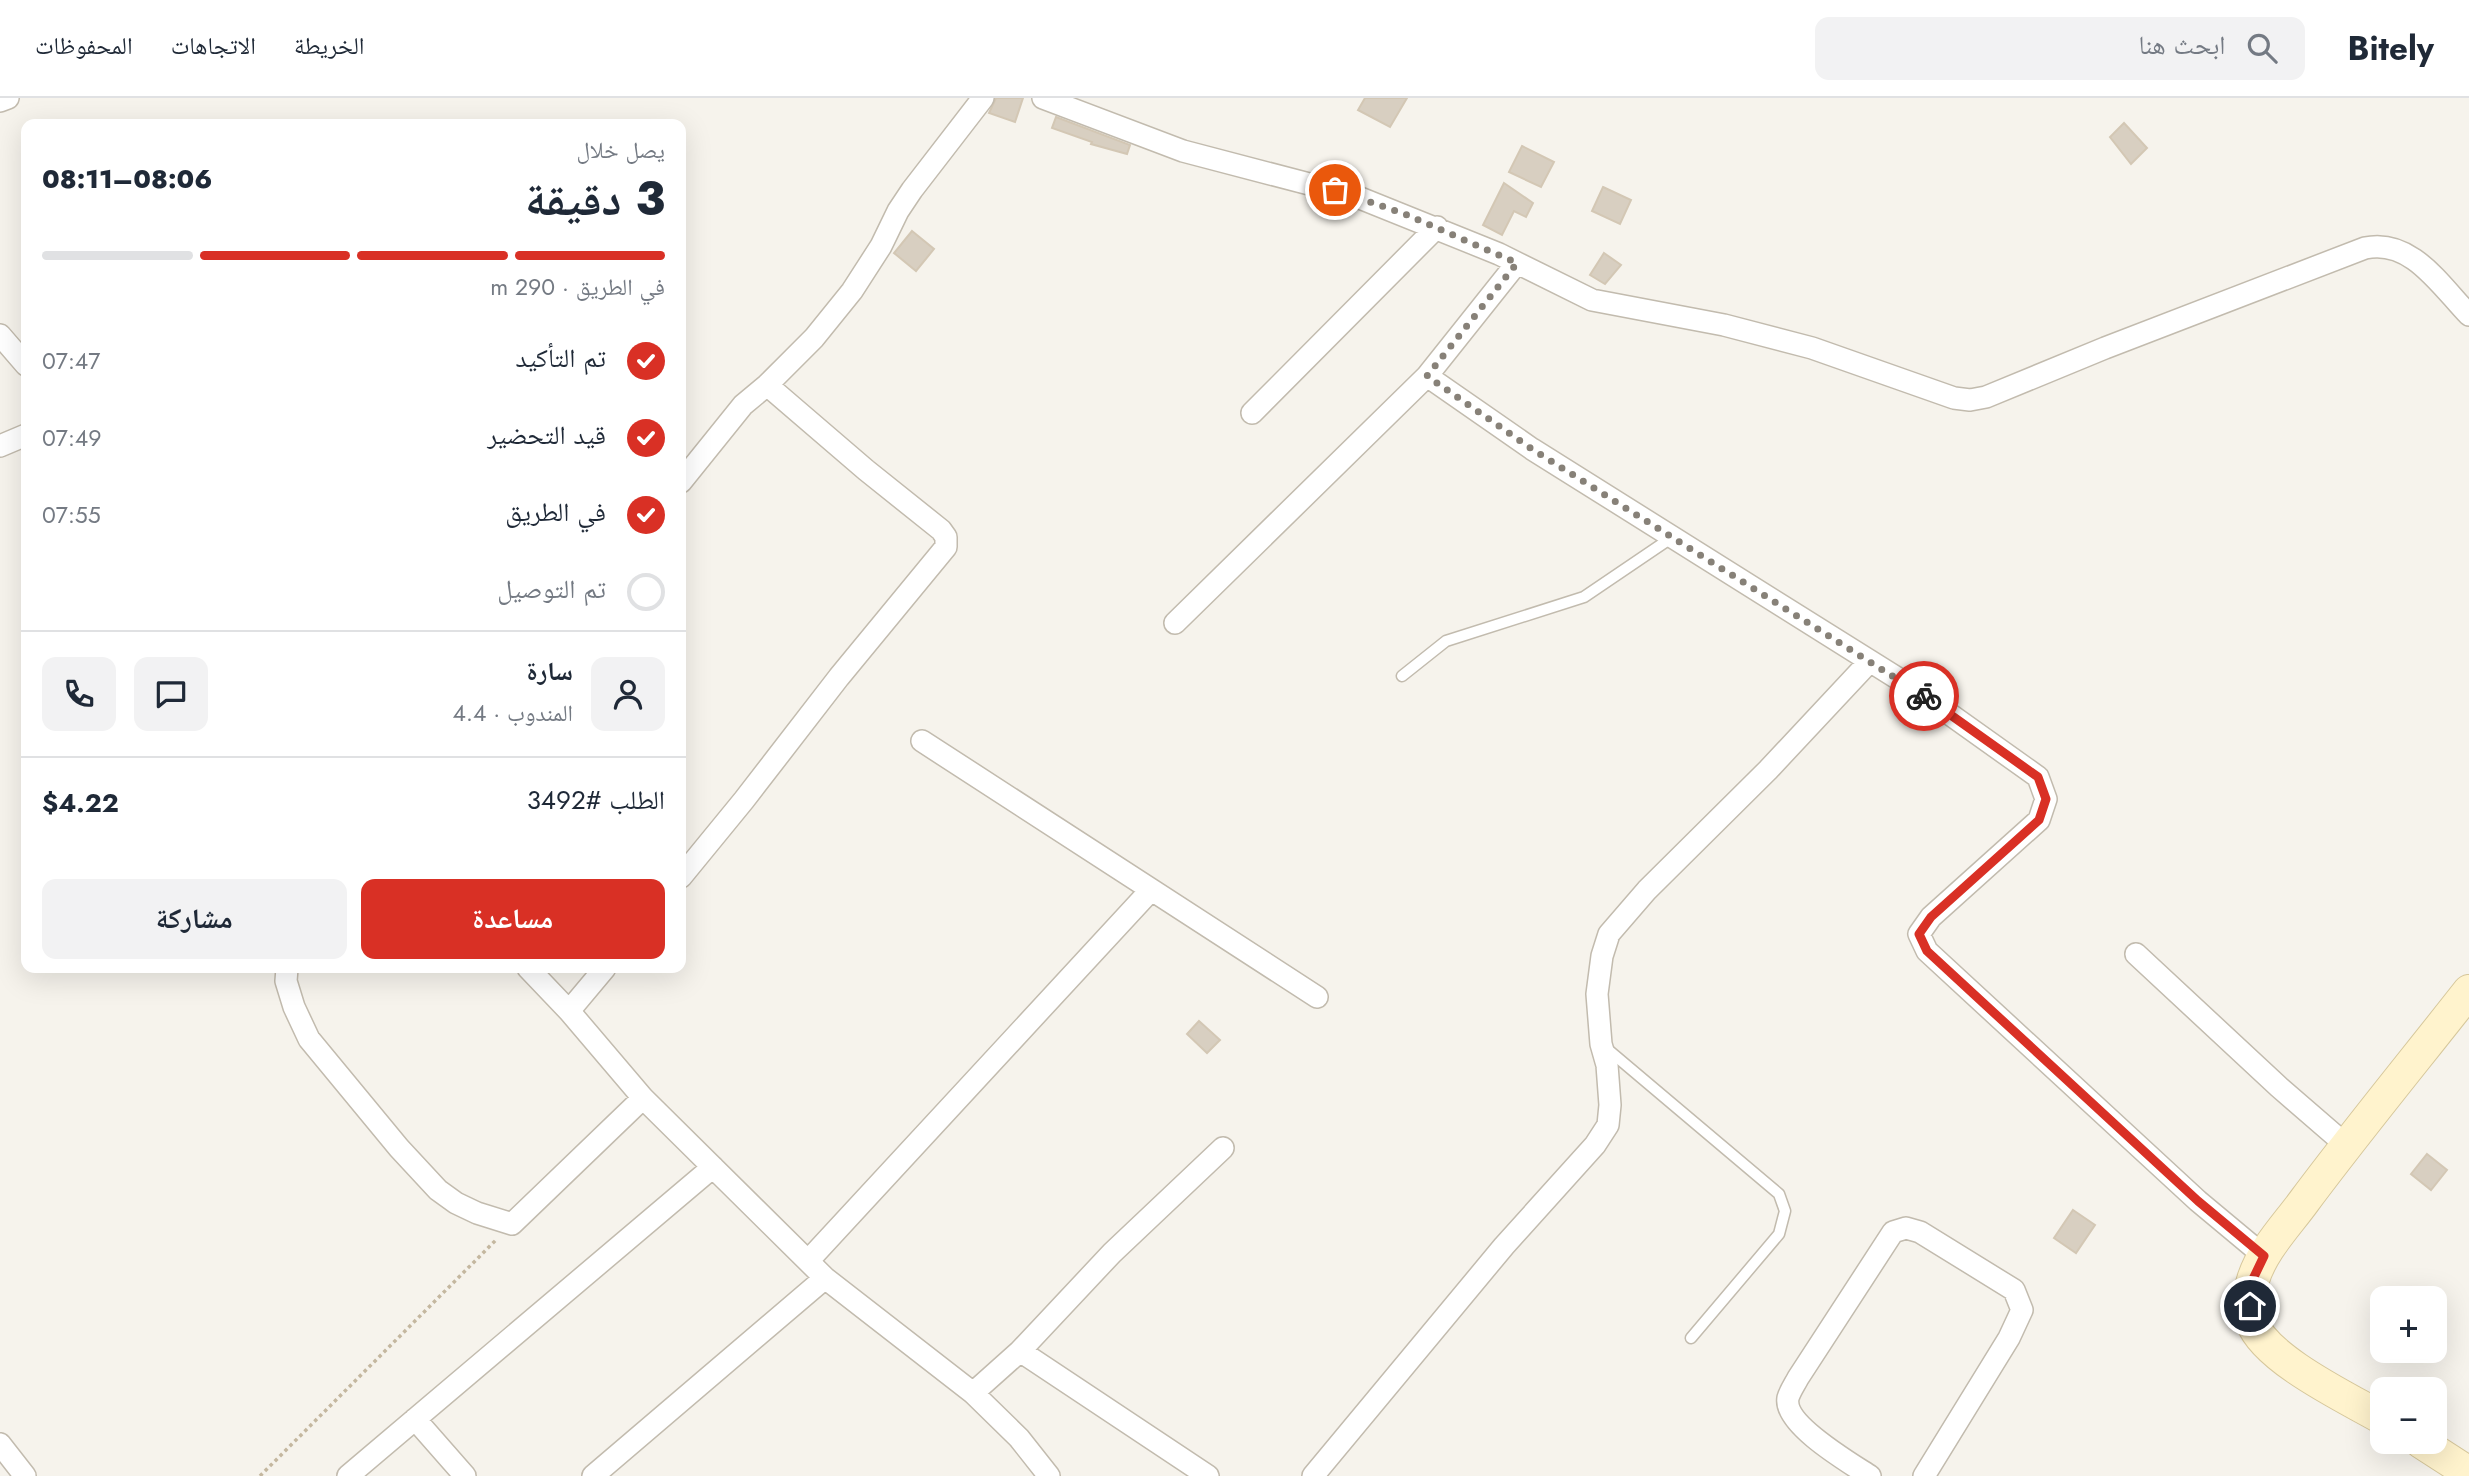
<!DOCTYPE html>
<html lang="ar">
<head>
<meta charset="utf-8">
<style>
  :root { --surface:#fff; --page:#f2f2f3; --text:#1f2937; --muted:#747a83; --line:#e0e1e3; --accent:#d93025 }
  body { margin:0; font-family:Jost,"Noto Naskh Arabic",sans-serif; background:var(--page); color:var(--text); direction:rtl; height:100vh; display:flex; flex-direction:column; font-size:26px; white-space:nowrap }
  * { box-sizing:border-box; margin:0 }
  p { font-size:23px; color:var(--muted) }
  .icon { flex:none; width:38px; height:38px; fill:none; stroke:currentColor; stroke-width:2; stroke-linecap:round; stroke-linejoin:round }
  .map { position:relative; flex:1; overflow:hidden; direction:ltr }
  .details { position:absolute; left:21px; top:21px; width:665px; height:854px; display:flex; flex-direction:column; background:var(--surface); border-radius:14px; box-shadow:0 7px 28px #0002; direction:rtl }
  .details>* { flex:none }
  .tools { position:absolute; left:2370px; top:1188px; display:grid; gap:14px }
  .tools a { display:grid; place-items:center; width:77px; height:77px; border-radius:14px; background:var(--surface); box-shadow:0 7px 28px #0002; font-size:35px }
  .pin { position:absolute; display:grid; place-items:center; width:60px; height:60px; color:#fff; margin:-30px; border:4px solid #fff; border-radius:50%; box-shadow:0 2px 7px #0007 }
  .courier { position:absolute; display:grid; place-items:center; width:70px; height:70px; margin:-35px; border:5px solid #d93025; border-radius:50%; background:#fff; color:#222; box-shadow:0 2px 9px #0007 }
  .overview em { font-style:normal; font-weight:800 }
  .overview div { display:flex; flex-direction:column-reverse }
  .overview { display:flex; align-items:center; justify-content:space-between; height:119px; padding:0 21px }
  h1 { font-size:46px; font-weight:800; line-height:52px }
  .bar { display:grid; grid-template-columns:repeat(4,1fr); gap:10px 7px; align-content:center; height:84px; padding:0 21px }
  .bar i { height:9px; border-radius:5px; background:var(--line) }
  .bar .current { background:var(--accent) }
  .bar p { grid-column:span 4 }
  .line { display:flex; align-items:center; gap:18px; padding:0 21px; border-top:2px solid var(--line) }
  .line div { flex:1 }
  .round { display:grid; place-items:center; flex:none; width:74px; height:74px; border-radius:14px; background:var(--page) }
  ol { padding:0 21px; list-style:none }
  li { display:flex; align-items:center; gap:21px; height:77px }
  li p { margin-inline-start:auto }
  li .icon { padding:7px; border-radius:50%; background:var(--accent); color:#fff; stroke-width:4 }
  li:last-child { color:var(--muted) }
  li i { width:38px; height:38px; border:4px solid var(--line); border-radius:50% }
  .button { display:flex; gap:14px; margin-top:auto; padding:14px 21px }
  .button a { flex:1; height:80px; border-radius:14px; background:var(--accent); color:#fff; font-size:28px; font-weight:800; line-height:80px; text-align:center }
  .button a+a { background:var(--page); color:var(--text) }
  header { display:flex; align-items:center; gap:42px; box-sizing:border-box; height:98px; padding:0 35px; background:var(--surface); border-bottom:2px solid var(--line) }
  header strong { font-size:33px }
  nav { display:flex; gap:38px; margin-inline-start:auto; font-size:24px }
  .search { width:490px; height:63px; background:var(--page); display:flex; align-items:center; gap:18px; box-sizing:border-box; padding:0 24px; border-radius:14px; color:var(--muted); font-size:26px }
  .map>svg:first-child { display:block }
  .building { fill:#d8cfc1; stroke:#d3c7b4; stroke-width:2 }
  .lines { fill:none; stroke-linecap:round; stroke-linejoin:round }
  .lane-casing { stroke:#c2bbae; stroke-width:13 }
  .street-casing { stroke:#c2bbae; stroke-width:24 }
  .secondary-casing { stroke:#d6c79b; stroke-width:34 }
  .path { stroke:#c4b79f; stroke-width:3.5; stroke-dasharray:3.5 3.5; stroke-linecap:butt }
  .lane { stroke:#fff; stroke-width:10 }
  .street { stroke:#fff; stroke-width:21 }
  .secondary { stroke:#fff3cd; stroke-width:32 }
  .done { stroke:#878178; stroke-width:7; stroke-dasharray:0 12.6 }
  .route { stroke:#d93025; stroke-width:9 }
</style>
</head>
<body>
<header>
<strong>Bitely</strong>
<div class="search"><svg class="icon" aria-label="search" viewBox="0 0 24 24"><circle cx="10" cy="10" r="6"/><path d="M15 15l6 6"/></svg>ابحث هنا</div>
<nav><a>الخريطة</a><a>الاتجاهات</a><a>المحفوظات</a></nav>
</header>
<div class="map">
<svg width="2469" height="1378" viewBox="0 0 2469 1378">
  <rect width="100%" height="100%" fill="#f6f3ec"/>
  <!-- building -->
  <path class="building" d="M996,0H1023L1015,24L989,15Z
    M1365,0H1407L1390,29L1358,12Z
    M1056,19L1130,47L1127,56L1091,46L1092,44L1052,30Z
    M2124,25L2147,50L2131,66L2110,39Z
    M1522,48L1554,64L1541,89L1509,74Z
    M1504,85L1533,105L1526,119L1514,113L1502,137L1483,127Z
    M1603,89L1631,102L1620,126L1592,113Z
    M912,133L934,151L916,173L894,155Z
    M1604,155L1621,167L1605,186L1590,177Z
    M1199,923L1220,942L1207,955L1187,936Z
    M2427,1056L2447,1072L2431,1092L2411,1076Z
    M2073,1112L2095,1127L2076,1155L2054,1140Z"/>
  <g class="lines">
    <!-- lane casing -->
    <g class="lane-casing">
      <path id="lane" d="M1402,578L1446,543L1584,499L1674,438
        M1606,950L1779,1096L1785,1113L1779,1136L1691,1240"/>
    </g>
    <!-- street casing -->
    <g class="street-casing">
      <path id="street" d="M1043,0L1183,53L1355,98L1499,156L1592,202L1724,227L1812,250L1954,300L1970,302L1986,299L2105,250L2365,150C2411,140 2440,187 2469,217
        M0,3L8,0
        M1517,165L1427,278L1532,351L1913,590L2038,679L2046,701L2039,722L1931,819L1919,836L1927,853L2198,1103L2264,1158
        M0,237L26,267
        M1252,315L1437,129
        M0,348L26,337
        M681,384L743,307L767,287L814,240L852,193L881,148L898,113L912,92L983,0
        M1175,525L1427,278
        M922,643L1317,899
        M681,779L744,702L839,579L946,449V439L941,432L866,372L767,287
        M2136,856L2279,989L2346,1047
        M287,870L286,883L294,909L309,941L399,1050L438,1092L456,1105L477,1115L512,1126L643,1000
        M528,870L569,913L643,1000L825,1180L973,1295L1019,1340L1049,1378
        M569,913L605,870
        M808,1163L1150,793
        M1020,1253L1112,1155L1223,1050
        M973,1295L1020,1253L1208,1378
        M415,1321L465,1378
        M0,1346L25,1378
        M348,1378L713,1069
        M593,1378L825,1180
        M1313,1378L1504,1148L1595,1047L1608,1027L1610,1007L1607,967L1601,946L1597,896L1602,858L1609,836L1647,792L1768,672L1870,563
        M1870,1378C1850,1365 1783,1326 1788,1300C1790,1293 1795,1286 1798,1280L1893,1134L1906,1130L1920,1134L2014,1192L2022,1212L2009,1240L1924,1378"/>
    </g>
    <!-- secondary casing -->
    <g class="secondary-casing">
      <path id="secondary" d="M2382,1320C2347,1300 2265,1261 2252,1224C2248,1211 2249,1194 2253,1182C2262,1152 2287,1127 2305,1102C2358,1031 2414,963 2469,893
        M2421,1344L2469,1375"/>
    </g>
    <!-- path -->
    <path class="path" d="M260,1378L496,1142"/>
    <!-- lane -->
    <use href="#lane" class="lane"/>
    <!-- street -->
    <use href="#street" class="street"/>
    <!-- secondary -->
    <use href="#secondary" class="secondary"/>
  </g>
  <g class="lines">
    <!-- done -->
    <path class="done" d="M1335,92L1405,116L1517,165L1427,278L1532,351L1924,598"/>
    <!-- route -->
    <path class="route" d="M1924,598L2038,679L2046,701L2039,722L1931,819L1919,836L1927,853L2198,1103L2264,1158L2253,1181L2250,1208"/>
  </g>
</svg>
<div class="tools">
<a>+</a>
<a>−</a>
</div>
<div class="pin" style="left:1335px;top:92px;background:#ea580c"><svg class="icon" aria-label="bag" viewBox="0 0 24 24"><path d="M5 8h14l-1 12H6zM9 8a3 3 0 0 1 6 0"/></svg></div>
<div class="pin" style="left:2250px;top:1208px;background:#1f2937"><svg class="icon" aria-label="home" viewBox="0 0 24 24"><path d="M3 11l9-7 9 7M6 9v11h12V9"/></svg></div>
<div class="courier" style="left:1924px;top:598px"><svg class="icon" aria-label="bike" viewBox="0 0 24 24"><circle cx="6" cy="16" r="4"/><circle cx="18" cy="16" r="4"/><path d="M6 16l4-8h5l3 8M10 8l3 8H6M13 5h3"/></svg></div>
<section class="details">
<div class="overview"><div><h1>3 دقيقة</h1><p>يصل خلال</p></div><em>08:06–08:11</em></div>
<div class="bar"><i class="current"></i><i class="current"></i><i class="current"></i><i></i><p>في الطريق · 290 m</p></div>
<ol>
<li><svg class="icon" aria-label="check" viewBox="0 0 24 24"><path d="M5 12l5 5 9-10"/></svg>تم التأكيد<p>07:47</p></li>
<li><svg class="icon" aria-label="check" viewBox="0 0 24 24"><path d="M5 12l5 5 9-10"/></svg>قيد التحضير<p>07:49</p></li>
<li><svg class="icon" aria-label="check" viewBox="0 0 24 24"><path d="M5 12l5 5 9-10"/></svg>في الطريق<p>07:55</p></li>
<li><i></i>تم التوصيل</li>
</ol>
<div class="line" style="height:126px"><a class="round"><svg class="icon" aria-label="person" viewBox="0 0 24 24"><circle cx="12" cy="8" r="4"/><path d="M4 21q1-7 8-7t8 7"/></svg></a><div><b>سارة</b><p>المندوب · 4.4</p></div><a class="round"><svg class="icon" aria-label="chat" viewBox="0 0 24 24"><path d="M4 5h16v11H9l-5 4z"/></svg></a><a class="round"><svg class="icon" aria-label="phone" viewBox="0 0 24 24"><path d="M5 4h4l2 5-3 2q2 4 5 5l2-3 5 2v4C11 20 4 13 5 4z"/></svg></a></div>
<div class="line" style="height:91px"><div>الطلب #3492</div><b>$4.22</b></div>
<div class="button"><a>مساعدة</a><a>مشاركة</a></div>
</section>
</div>
</body>
</html>
